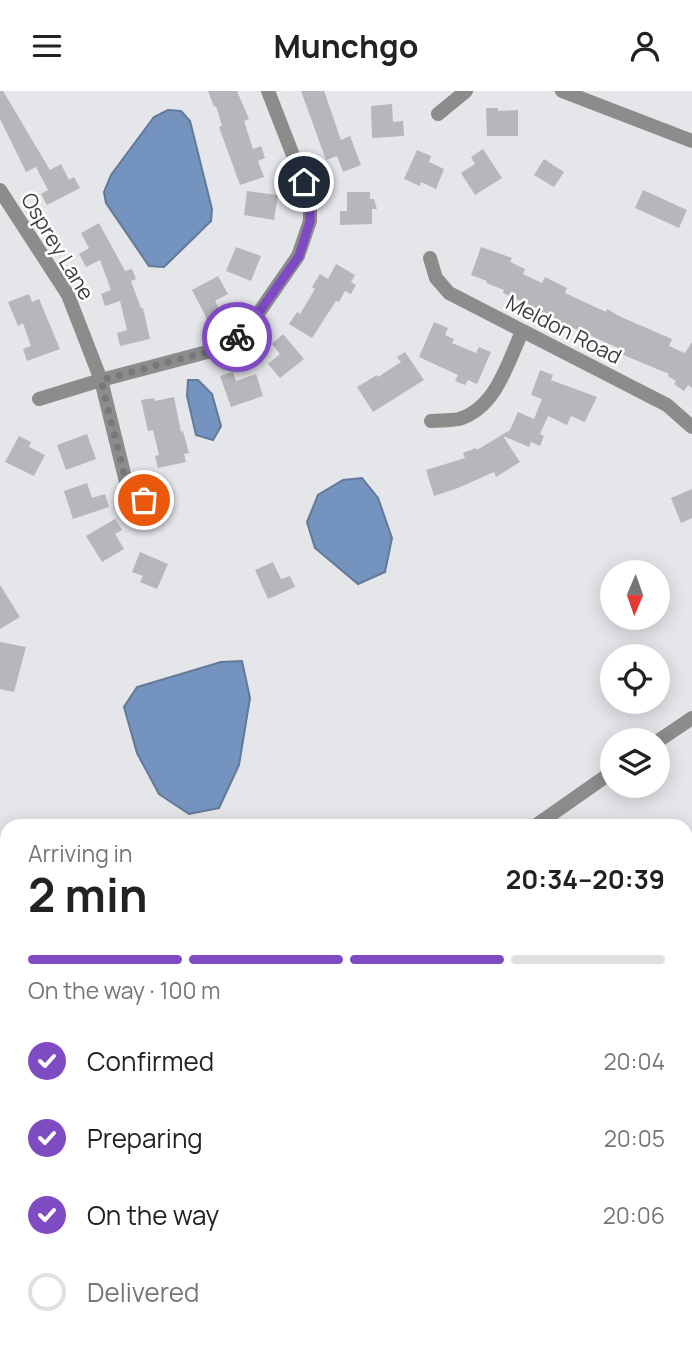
<!DOCTYPE html>
<html lang="en">
<head>
<meta charset="utf-8">
<style>
  :root { --surface:#fff; --page:#f2f2f2; --text:#222; --muted:#767676; --line:#e0e0e0; --accent:#7e4bc3 }
  body { margin:0; font-family:Manrope,sans-serif; background:var(--page); color:var(--text); height:100vh; display:flex; flex-direction:column; font-size:26px; white-space:nowrap }
  * { box-sizing:border-box; margin:0 }
  p { font-size:23px; color:var(--muted) }
  .icon { flex:none; width:38px; height:38px; fill:none; stroke:currentColor; stroke-width:2; stroke-linecap:round; stroke-linejoin:round }
  .map { position:relative; flex:1; overflow:hidden }
  .sheet { position:absolute; left:0px; top:728px; width:693px; height:527px; display:flex; flex-direction:column; background:var(--surface); border-radius:21px 21px 0 0; box-shadow:0 4px 18px #0003 }
  .sheet>* { flex:none }
  .needle { width:46px; rotate:182deg }
  .buttons { position:absolute; left:600px; top:469px; display:grid; gap:14px }
  .buttons a { display:grid; place-items:center; width:70px; height:70px; border-radius:50%; background:var(--surface); box-shadow:0 4px 18px #0003; font-size:35px }
  .pin { position:absolute; display:grid; place-items:center; width:60px; height:60px; color:#fff; margin:-30px; border:4px solid #fff; border-radius:50%; box-shadow:0 2px 7px #0007 }
  .courier { position:absolute; display:grid; place-items:center; width:70px; height:70px; margin:-35px; border:5px solid #7e4bc3; border-radius:50%; background:#fff; color:#222; box-shadow:0 2px 9px #0007 }
  .overview em { font-style:normal; font-weight:700 }
  .overview div { display:flex; flex-direction:column-reverse }
  .overview { display:flex; align-items:center; justify-content:space-between; height:119px; padding:0 28px }
  h1 { font-size:46px; font-weight:700; line-height:52px }
  .bar { display:grid; grid-template-columns:repeat(4,1fr); gap:10px 7px; align-content:center; height:84px; padding:0 28px }
  .bar i { height:9px; border-radius:5px; background:var(--line) }
  .bar .current { background:var(--accent) }
  .bar p { grid-column:span 4 }
  ol { padding:0 28px; list-style:none }
  li { display:flex; align-items:center; gap:21px; height:77px }
  li p { margin-inline-start:auto }
  li .icon { padding:7px; border-radius:50%; background:var(--accent); color:#fff; stroke-width:4 }
  li:last-child { color:var(--muted) }
  li i { width:38px; height:38px; border:4px solid var(--line); border-radius:50% }
  header { display:flex; justify-content:space-between; align-items:center; height:91px; padding:0 28px; background:var(--surface); font-size:32px; font-weight:700 }
  .map>svg:first-child { display:block }
  .green { fill:#a8d8bf }
  .water { fill:#7493bf; stroke:#637998; stroke-width:2 }
  .building { fill:#b7b7bb }
  .lines { fill:none; stroke-linecap:round; stroke-linejoin:round }
  .path { stroke:#9b9b9e; stroke-width:2.5; stroke-dasharray:3.5 3.5; stroke-linecap:butt }
  .service { stroke:#8e8c8b; stroke-width:7 }
  .minor { stroke:#8e8c8b; stroke-width:14 }
  .tertiary { stroke:#8e8c8b; stroke-width:14 }
  .done { stroke:#77787a; stroke-width:7; stroke-dasharray:0 12.6 }
  .route { stroke:#7e4bc3; stroke-width:9 }
  .labels { text-anchor:middle; dominant-baseline:central; stroke-width:5; stroke-linejoin:round; paint-order:stroke }
  .street-label { font-size:21px; fill:#3c3c3e; stroke:#fff }
</style>
</head>
<body>
<header><svg class="icon" aria-label="menu" viewBox="0 0 24 24"><path d="M4 6h16M4 12h16M4 18h16"/></svg>Munchgo<svg class="icon" aria-label="person" viewBox="0 0 24 24"><circle cx="12" cy="8" r="4"/><path d="M4 21q1-7 8-7t8 7"/></svg></header>
<div class="map">
<svg width="692" height="1254" viewBox="0 0 692 1254">
  <rect width="100%" height="100%" fill="#e5e6ea"/>
  <!-- green -->
  <path class="green" d="M686,837L692,839V999L686,997Z"/>
  <!-- water -->
  <path class="water" d="M168,19L181,20L190,30L212,118L211,130L164,176L149,175L106,112L104,101L111,84L154,26Z
    M188,289H198L212,303L221,335L213,349L196,344L187,305Z
    M362,387L378,407L392,447L385,481L358,493L315,457L307,431L318,404L343,389Z
    M242,570L250,607L239,674L219,717L189,723L159,703L137,662L124,616L137,596L221,571Z"/>
  <!-- building -->
  <path class="building" d="M0,0H3L50,79L61,73L69,89L74,86L80,97L47,114L41,103L48,99L36,76L26,81L0,28Z
    M208,0H237L249,28L244,30L253,58L261,55L265,67L258,70L264,86L240,94L219,36L222,35L216,15L214,16Z
    M301,0H324L341,49L350,45L361,74L343,81L337,65L326,69Z
    M392,13L393,31L403,30L404,45L372,47L371,15Z
    M486,17H498V20L518,19V45H487Z
    M483,58L502,87L475,104L461,82L475,73L471,66Z
    M417,59L431,65L429,71L444,78L436,98L421,91L420,95L404,88Z
    M544,68L564,81L554,96L534,84Z
    M643,99L687,119L679,137L635,117Z
    M247,100L278,104L274,129L244,124Z
    M347,101H370V108H374L377,118H372V133L340,134V120H347Z
    M99,132L125,180L132,178L136,188L131,190L141,217H143L150,248L120,255L117,242L127,239L120,210L105,215L101,203L111,199L100,169L86,176L79,163L89,157L81,142Z
    M236,156L261,165L251,190L226,180Z
    M481,156L512,167L510,171L525,178L523,183L542,192L545,186L567,197L565,202L606,221L607,218L621,226L672,248L669,255L685,262L692,251V297L688,294L684,300L674,293L676,290L668,285L669,283L621,263L623,259L552,228L539,221L540,219L503,202L504,199L486,192L487,190L471,184Z
    M336,173L355,184L351,191L356,194L351,203L345,200L339,211L336,210L312,247L289,233L297,221L300,223L315,198L312,196L320,183L328,188Z
    M218,185L228,203L215,210L222,223L208,230L192,199Z
    M29,203L32,211L39,208L60,258L27,270L23,258L31,255L23,232L18,235L8,211Z
    M434,231L448,237L445,244L454,248L452,252L476,262L479,256L491,261L477,293L468,289L465,294L455,290L458,284L419,266Z
    M283,243L304,268L280,287L268,273L280,263L272,253Z
    M405,261L424,289L373,321L357,296L377,284L378,286L401,271L397,266Z
    M540,279L553,284L551,289L597,306L585,331L571,325L567,334L548,325L540,343L544,345L540,355L531,351L529,356L503,345L520,371L496,386L494,381L458,397L434,405L426,379L465,367L463,362L476,357L477,359L510,339L518,321L534,328L542,308L531,304Z
    M233,281L236,290L256,283L263,305L231,316L220,285Z
    M174,306L181,341L183,340L189,362L184,363L186,371L158,377L155,365L159,364L153,339L148,340L141,309L154,307L155,310Z
    M87,343L96,368L66,379L57,354Z
    M19,345L31,351L29,356L45,364L34,385L5,371Z
    M87,392L92,407L105,403L109,416L73,428L64,400Z
    M692,398V427L681,432L671,407Z
    M115,428L122,439L115,443L124,458L102,471L86,445Z
    M140,461L168,473L157,498L140,491L143,485L132,481Z
    M273,471L281,488L290,485L295,496L268,508L255,479Z
    M0,494L20,526L0,538Z
    M0,551L26,556L14,601L0,598Z"/>
  <g class="lines">
    <!-- path -->
    <path class="path" d="M686,982L692,983
      M0,1100L7,1096
      M515,1248L516,1254"/>
    <!-- service -->
    <path class="service" d="M0,1182L7,1177
      M175,1248L182,1254"/>
    <!-- minor -->
    <path class="minor" d="M562,0L692,50
      M438,23L466,0
      M0,99L68,204L101,289L128,399L159,420
      M430,167L436,187L449,202L667,314L692,336
      M39,308L101,289L211,260L241,244L262,217L298,165L310,130V108L268,0
      M431,330C440,329 450,330 459,328C496,317 507,273 522,241
      M686,1142L692,1144"/>
    <!-- tertiary -->
    <path class="tertiary" d="M658,650L692,627
      M535,735L612,681
      M0,1118L7,1113"/>
  </g>
  <g class="lines">
    <!-- done -->
    <path class="done" d="M144,409L128,399L101,289L211,260L237,246"/>
    <!-- route -->
    <path class="route" d="M237,246L262,217L299,165L310,130V108L304,91"/>
  </g>
  <g class="labels">
    <!-- street labels -->
    <g class="street-label">
      <text transform="translate(58 155) rotate(59)">Osprey Lane</text>
      <text transform="translate(564 238) rotate(27)">Meldon Road</text>
    </g>
  </g>
</svg>
<div class="buttons">
<a><svg class="needle" viewBox="-14 -14 28 28"><path d="M0-13l5 13h-10z" fill="#e53935"/><path d="M0 13l5-13h-10z" fill="#767676"/></svg></a>
<a><svg class="icon" aria-label="locate" viewBox="0 0 24 24"><circle cx="12" cy="12" r="6"/><path d="M12 2v4M12 18v4M2 12h4M18 12h4"/></svg></a>
<a><svg class="icon" aria-label="layers" viewBox="0 0 24 24"><path d="M12 4l9 5-9 5-9-5zM3 14l9 5 9-5"/></svg></a>
</div>
<div class="pin" style="left:144px;top:409px;background:#ea580c"><svg class="icon" aria-label="bag" viewBox="0 0 24 24"><path d="M5 8h14l-1 12H6zM9 8a3 3 0 0 1 6 0"/></svg></div>
<div class="pin" style="left:304px;top:91px;background:#1f2937"><svg class="icon" aria-label="home" viewBox="0 0 24 24"><path d="M3 11l9-7 9 7M6 9v11h12V9"/></svg></div>
<div class="courier" style="left:237px;top:246px"><svg class="icon" aria-label="bike" viewBox="0 0 24 24"><circle cx="6" cy="16" r="4"/><circle cx="18" cy="16" r="4"/><path d="M6 16l4-8h5l3 8M10 8l3 8H6M13 5h3"/></svg></div>
<section class="sheet">
<div class="overview"><div><h1>2 min</h1><p>Arriving in</p></div><em>20:34–20:39</em></div>
<div class="bar"><i class="current"></i><i class="current"></i><i class="current"></i><i></i><p>On the way · 100 m</p></div>
<ol>
<li><svg class="icon" aria-label="check" viewBox="0 0 24 24"><path d="M5 12l5 5 9-10"/></svg>Confirmed<p>20:04</p></li>
<li><svg class="icon" aria-label="check" viewBox="0 0 24 24"><path d="M5 12l5 5 9-10"/></svg>Preparing<p>20:05</p></li>
<li><svg class="icon" aria-label="check" viewBox="0 0 24 24"><path d="M5 12l5 5 9-10"/></svg>On the way<p>20:06</p></li>
<li><i></i>Delivered</li>
</ol>
</section>
</div>
</body>
</html>
